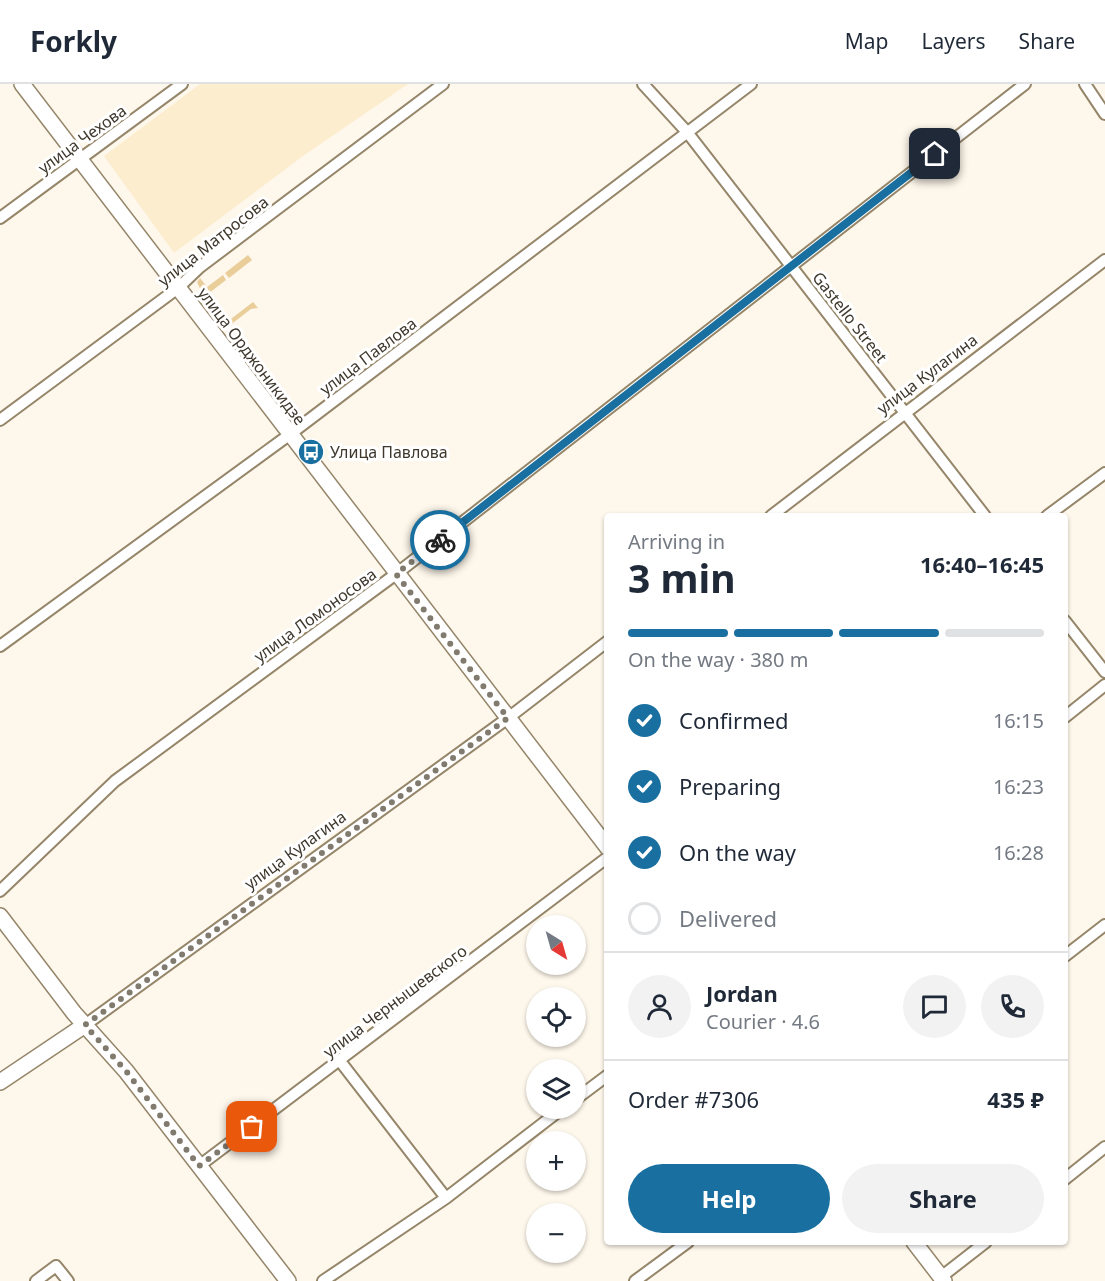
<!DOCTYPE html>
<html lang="en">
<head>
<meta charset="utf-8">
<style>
  :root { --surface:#fff; --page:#f2f2f3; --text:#1f2937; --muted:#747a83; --line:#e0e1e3; --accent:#1970a0 }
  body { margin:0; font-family:"Noto Sans",sans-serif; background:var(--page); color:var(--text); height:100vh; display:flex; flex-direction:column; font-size:22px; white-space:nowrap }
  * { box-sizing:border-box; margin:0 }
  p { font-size:20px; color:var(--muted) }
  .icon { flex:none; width:33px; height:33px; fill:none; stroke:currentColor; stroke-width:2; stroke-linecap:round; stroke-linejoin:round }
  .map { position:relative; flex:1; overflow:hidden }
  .details { position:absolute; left:604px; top:429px; width:464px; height:732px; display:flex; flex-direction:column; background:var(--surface); border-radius:6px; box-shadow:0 2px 4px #0004 }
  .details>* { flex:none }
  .needle { width:39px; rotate:143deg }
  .tools { position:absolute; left:526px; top:831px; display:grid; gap:12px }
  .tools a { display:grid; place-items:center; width:60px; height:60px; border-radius:50%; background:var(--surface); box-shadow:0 2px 4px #0004; font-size:30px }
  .pin { position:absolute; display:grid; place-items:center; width:51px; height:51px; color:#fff; margin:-26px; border-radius:12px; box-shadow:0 3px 9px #0006 }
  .courier { position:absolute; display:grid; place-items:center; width:60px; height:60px; margin:-30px; border:4px solid #1970a0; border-radius:50%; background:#fff; color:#222; box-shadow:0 2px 8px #0007 }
  .summary em { font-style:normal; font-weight:700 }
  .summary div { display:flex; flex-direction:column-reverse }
  .summary { display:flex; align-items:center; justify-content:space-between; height:102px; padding:0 24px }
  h1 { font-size:39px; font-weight:700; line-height:45px }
  .bar { display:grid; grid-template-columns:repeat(4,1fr); gap:9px 6px; align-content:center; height:72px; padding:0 24px }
  .bar i { height:8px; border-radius:4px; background:var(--line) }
  .bar .selected { background:var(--accent) }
  .bar p { grid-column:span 4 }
  .line { display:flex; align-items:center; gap:15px; padding:0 24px; border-top:2px solid var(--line) }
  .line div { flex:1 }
  .round { display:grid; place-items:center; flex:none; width:63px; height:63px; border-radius:32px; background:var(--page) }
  ol { padding:0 24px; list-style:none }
  li { display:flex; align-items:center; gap:18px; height:66px }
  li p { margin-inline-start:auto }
  li .icon { padding:6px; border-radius:50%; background:var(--accent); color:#fff; stroke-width:4 }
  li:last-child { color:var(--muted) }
  li i { width:33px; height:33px; border:3px solid var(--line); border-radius:50% }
  .button { display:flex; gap:12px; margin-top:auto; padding:12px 24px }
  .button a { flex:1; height:69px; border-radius:36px; background:var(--accent); color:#fff; font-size:24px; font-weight:700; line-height:69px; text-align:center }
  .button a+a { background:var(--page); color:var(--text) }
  header { display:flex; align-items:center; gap:36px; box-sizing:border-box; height:84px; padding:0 30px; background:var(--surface); border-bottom:2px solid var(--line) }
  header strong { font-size:28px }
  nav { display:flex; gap:33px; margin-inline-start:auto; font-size:21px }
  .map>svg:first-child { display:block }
  .built { fill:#fdedcf }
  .green { fill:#eace9a }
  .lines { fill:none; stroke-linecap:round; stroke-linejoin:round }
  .street-casing { stroke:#95866a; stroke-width:14 }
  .secondary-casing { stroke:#95866a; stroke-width:18 }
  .street { stroke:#fff; stroke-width:10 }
  .secondary { stroke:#fff; stroke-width:15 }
  .done { stroke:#817a6f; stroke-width:6; stroke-dasharray:0 10.8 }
  .route { stroke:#1970a0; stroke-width:8 }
  .labels { text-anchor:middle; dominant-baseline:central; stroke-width:6; stroke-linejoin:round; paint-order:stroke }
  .street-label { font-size:16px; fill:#3e372c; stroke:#fff }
  .poi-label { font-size:16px; fill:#3e372c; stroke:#fff; text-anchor:start }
</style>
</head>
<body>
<header>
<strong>Forkly</strong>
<nav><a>Map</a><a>Layers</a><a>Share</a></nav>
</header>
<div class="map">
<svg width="1105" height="1197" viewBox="0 0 1105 1197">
  <rect width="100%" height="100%" fill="#fef7eb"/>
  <!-- built -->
  <path class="built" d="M200,0H408L303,72L174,169L104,72Z"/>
  <!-- green -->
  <path class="green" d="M248,171L252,176L229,194L225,189Z
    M223,191L226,196L204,213L197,198L200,194L207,203Z
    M253,218L258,224L251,225L229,242L227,238Z"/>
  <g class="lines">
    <!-- street casing -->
    <g class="street-casing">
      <path id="street" d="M643,0L687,48L985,432
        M1085,0L1105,30
        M0,134L182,0
        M0,336L178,204L200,183L443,0
        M771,432L1105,176
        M1047,432L1105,389
        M1065,537L1105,588
        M0,562L289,351L751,0
        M1065,633L1105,601
        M0,807L115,697L396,490L1025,0
        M1065,872L1105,841
        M85,941L508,634L608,557
        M340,977L446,1114
        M576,1015L608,991
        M199,1082L608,773
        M1065,1095L1105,1063
        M941,1193L986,1158
        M36,1197L56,1182L68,1197
        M323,1197L446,1114L563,1024
        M635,1197L688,1158"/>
    </g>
    <!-- secondary casing -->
    <g class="secondary-casing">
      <path id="secondary" d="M22,0L608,764
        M0,832L74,929L126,987L288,1197
        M0,998L85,941
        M914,1158L944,1197"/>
    </g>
    <!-- street -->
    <use href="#street" class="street"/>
    <!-- secondary -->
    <use href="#secondary" class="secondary"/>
  </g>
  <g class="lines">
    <!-- done -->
    <path class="done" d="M252,1043L199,1082L126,987L85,941L508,634L396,490L440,456"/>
    <!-- route -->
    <path class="route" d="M440,456L935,70"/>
  </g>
  <!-- icons -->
  <defs>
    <g id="bus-disc" transform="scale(1.35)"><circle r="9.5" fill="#1970a0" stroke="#fff"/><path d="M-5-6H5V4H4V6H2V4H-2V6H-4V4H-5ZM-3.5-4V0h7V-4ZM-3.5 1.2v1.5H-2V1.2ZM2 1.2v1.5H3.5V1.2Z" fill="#fff"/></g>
  </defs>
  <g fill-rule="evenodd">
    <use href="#bus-disc" x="311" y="368"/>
  </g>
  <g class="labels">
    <!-- street labels -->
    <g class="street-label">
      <text transform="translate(82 55) rotate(-36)">улица Чехова</text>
      <text transform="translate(213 157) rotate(-38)">улица Матросова</text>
      <text transform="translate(850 233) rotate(52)">Gastello Street</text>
      <text transform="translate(252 272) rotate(53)">улица Орджоникидзе</text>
      <text transform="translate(368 272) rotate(-37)">улица Павлова</text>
      <text transform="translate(927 290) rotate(-37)">улица Кулагина</text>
      <text transform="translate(315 531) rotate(-36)">улица Ломоносова</text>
      <text transform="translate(295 766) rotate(-36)">улица Кулагина</text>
      <text transform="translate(395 917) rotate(-37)">улица Чернышевского</text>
    </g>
    <!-- poi labels -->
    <g class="poi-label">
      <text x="330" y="368">Улица Павлова</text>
    </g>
  </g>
</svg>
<div class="tools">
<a><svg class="needle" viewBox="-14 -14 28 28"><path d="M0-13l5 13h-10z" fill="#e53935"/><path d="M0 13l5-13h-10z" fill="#747a83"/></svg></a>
<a><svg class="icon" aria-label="locate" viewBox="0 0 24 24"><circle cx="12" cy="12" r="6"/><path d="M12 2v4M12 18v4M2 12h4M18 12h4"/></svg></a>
<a><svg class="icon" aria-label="layers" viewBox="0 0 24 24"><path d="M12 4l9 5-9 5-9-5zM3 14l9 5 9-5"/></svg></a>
<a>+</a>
<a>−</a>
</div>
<div class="pin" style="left:252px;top:1043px;background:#ea580c"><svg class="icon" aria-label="bag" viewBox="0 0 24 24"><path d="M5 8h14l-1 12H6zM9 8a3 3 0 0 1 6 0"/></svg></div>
<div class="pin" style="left:935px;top:70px;background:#1f2937"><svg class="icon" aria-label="home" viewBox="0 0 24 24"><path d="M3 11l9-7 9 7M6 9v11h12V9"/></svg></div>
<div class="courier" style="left:440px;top:456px"><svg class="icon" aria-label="bike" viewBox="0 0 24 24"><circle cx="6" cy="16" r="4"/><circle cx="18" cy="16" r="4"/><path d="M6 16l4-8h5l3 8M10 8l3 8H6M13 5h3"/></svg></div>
<section class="details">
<div class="summary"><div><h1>3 min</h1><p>Arriving in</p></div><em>16:40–16:45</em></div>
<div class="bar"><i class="selected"></i><i class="selected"></i><i class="selected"></i><i></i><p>On the way · 380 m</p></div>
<ol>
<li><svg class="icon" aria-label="check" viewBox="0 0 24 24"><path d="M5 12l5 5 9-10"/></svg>Confirmed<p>16:15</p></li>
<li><svg class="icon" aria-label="check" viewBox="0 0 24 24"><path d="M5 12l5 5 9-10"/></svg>Preparing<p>16:23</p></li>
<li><svg class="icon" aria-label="check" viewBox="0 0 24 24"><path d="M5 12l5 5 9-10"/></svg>On the way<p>16:28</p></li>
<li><i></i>Delivered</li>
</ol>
<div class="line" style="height:108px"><a class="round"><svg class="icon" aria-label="person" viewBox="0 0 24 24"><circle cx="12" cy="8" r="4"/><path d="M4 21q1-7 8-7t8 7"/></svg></a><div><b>Jordan</b><p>Courier · 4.6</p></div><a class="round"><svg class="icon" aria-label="chat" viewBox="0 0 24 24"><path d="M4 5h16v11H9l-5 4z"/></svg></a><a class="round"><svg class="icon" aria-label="phone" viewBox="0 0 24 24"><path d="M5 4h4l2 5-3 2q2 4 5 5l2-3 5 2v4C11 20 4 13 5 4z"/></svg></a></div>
<div class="line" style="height:78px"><div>Order #7306</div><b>435 ₽</b></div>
<div class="button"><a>Help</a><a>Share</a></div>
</section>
</div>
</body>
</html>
